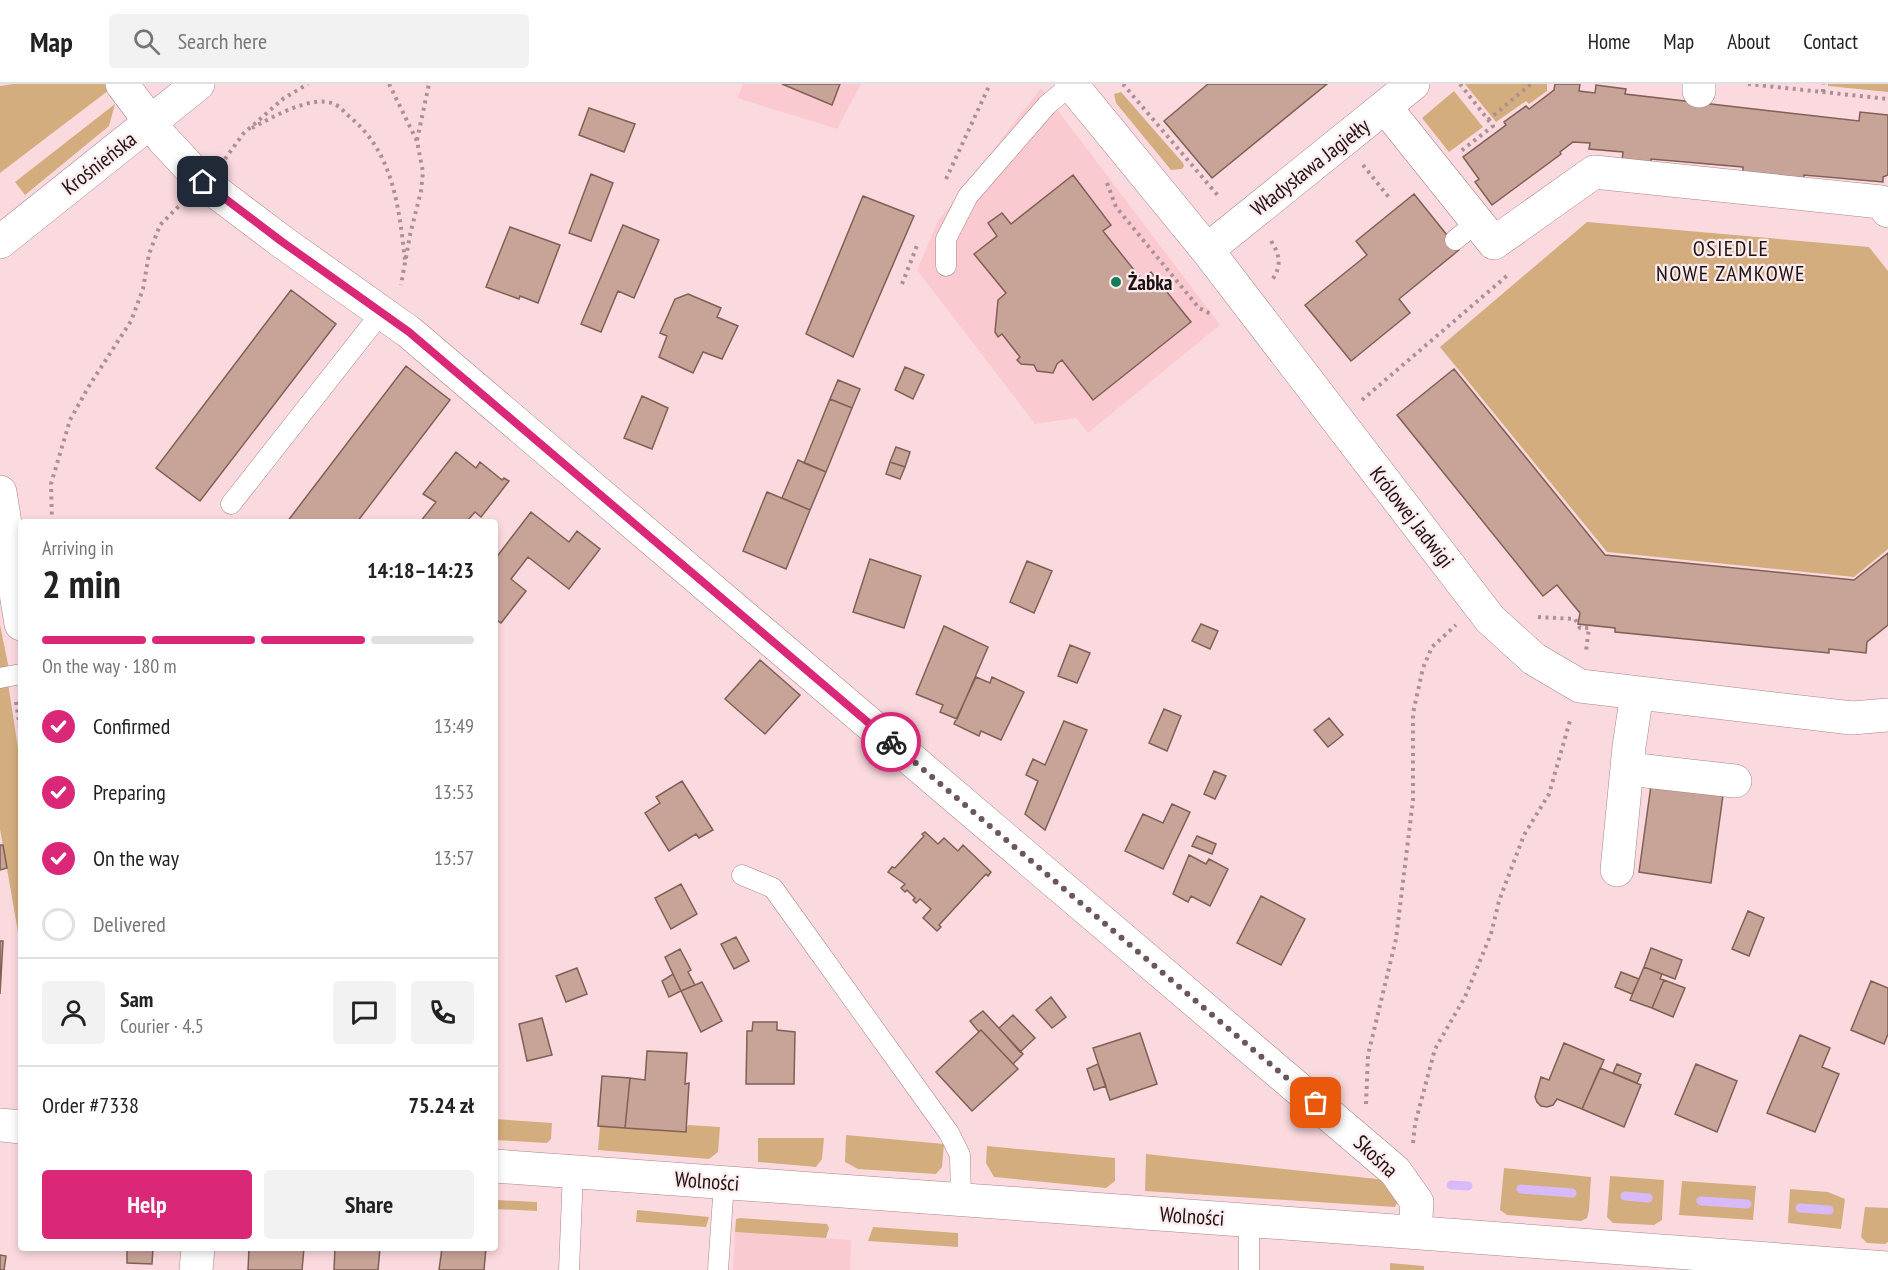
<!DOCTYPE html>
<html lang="en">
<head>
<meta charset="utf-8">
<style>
  :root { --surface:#fff; --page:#f2f2f2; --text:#222; --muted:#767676; --line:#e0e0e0; --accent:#db2777 }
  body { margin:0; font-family:"PT Sans Narrow",sans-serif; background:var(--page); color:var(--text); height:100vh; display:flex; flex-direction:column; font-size:22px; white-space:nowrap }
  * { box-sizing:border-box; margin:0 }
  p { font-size:20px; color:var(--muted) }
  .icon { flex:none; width:33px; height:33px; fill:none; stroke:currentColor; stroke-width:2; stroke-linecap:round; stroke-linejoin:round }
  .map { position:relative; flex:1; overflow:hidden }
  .sheet { position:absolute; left:18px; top:435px; width:480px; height:732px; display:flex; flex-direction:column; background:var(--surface); border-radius:6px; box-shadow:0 3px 9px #0003 }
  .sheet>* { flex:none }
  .pin { position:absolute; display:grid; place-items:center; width:51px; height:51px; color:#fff; margin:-26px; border-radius:12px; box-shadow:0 3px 9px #0006 }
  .courier { position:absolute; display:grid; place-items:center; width:60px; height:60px; margin:-30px; border:4px solid #db2777; border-radius:50%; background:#fff; color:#222; box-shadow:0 2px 8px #0007 }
  .head em { font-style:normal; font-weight:700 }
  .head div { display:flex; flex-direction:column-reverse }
  .head { display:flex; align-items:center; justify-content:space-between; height:102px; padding:0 24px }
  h1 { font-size:39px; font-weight:700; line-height:45px }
  .bar { display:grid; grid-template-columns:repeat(4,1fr); gap:9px 6px; align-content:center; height:72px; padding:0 24px }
  .bar i { height:8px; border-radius:4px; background:var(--line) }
  .bar .current { background:var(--accent) }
  .bar p { grid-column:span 4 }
  .line { display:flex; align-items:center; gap:15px; padding:0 24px; border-top:2px solid var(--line) }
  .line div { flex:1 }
  .round { display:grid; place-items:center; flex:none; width:63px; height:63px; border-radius:6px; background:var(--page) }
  ol { padding:0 24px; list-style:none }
  li { display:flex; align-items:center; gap:18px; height:66px }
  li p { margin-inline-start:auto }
  li .icon { padding:6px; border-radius:50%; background:var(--accent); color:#fff; stroke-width:4 }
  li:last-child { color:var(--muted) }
  li i { width:33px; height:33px; border:3px solid var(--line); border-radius:50% }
  .cta { display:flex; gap:12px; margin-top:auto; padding:12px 24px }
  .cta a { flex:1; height:69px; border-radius:6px; background:var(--accent); color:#fff; font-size:24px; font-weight:700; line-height:69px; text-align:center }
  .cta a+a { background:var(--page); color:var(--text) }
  header { display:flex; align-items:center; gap:36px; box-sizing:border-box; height:84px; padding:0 30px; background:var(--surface); border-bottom:2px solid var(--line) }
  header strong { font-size:28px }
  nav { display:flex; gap:33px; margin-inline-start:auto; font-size:21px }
  .search { width:420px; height:54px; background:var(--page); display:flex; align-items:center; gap:15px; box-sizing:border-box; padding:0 21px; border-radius:6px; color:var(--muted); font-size:22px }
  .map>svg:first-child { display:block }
  .built { fill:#fbcad1 }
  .green { fill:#d4ad7f }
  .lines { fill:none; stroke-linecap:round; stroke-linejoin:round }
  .stream { stroke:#d8b9f9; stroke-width:9 }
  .building { fill:#c8a498; stroke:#805f54; stroke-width:1.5 }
  .service-casing { stroke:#aa848a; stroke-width:21 }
  .minor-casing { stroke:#aa848a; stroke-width:34 }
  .tertiary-casing { stroke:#aa848a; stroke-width:34 }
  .path { stroke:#ab9195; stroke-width:4; stroke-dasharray:3 4.5; stroke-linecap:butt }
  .service { stroke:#fff; stroke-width:20 }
  .minor { stroke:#fff; stroke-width:33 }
  .tertiary { stroke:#fff; stroke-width:33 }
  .done { stroke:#6b575a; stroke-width:6; stroke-dasharray:0 10.8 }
  .route { stroke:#db2777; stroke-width:8 }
  .poi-dot { fill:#137e59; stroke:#fdecee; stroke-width:2 }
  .labels { text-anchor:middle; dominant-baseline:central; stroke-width:4.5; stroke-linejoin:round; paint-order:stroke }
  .street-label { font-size:21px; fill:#1d1012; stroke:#fdecee }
  .poi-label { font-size:21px; font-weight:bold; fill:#1d1012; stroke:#fdecee; text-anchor:start }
  .neighbourhood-label { font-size:22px; letter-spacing:1.5px; fill:#1d1012; stroke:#fdecee }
</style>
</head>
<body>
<header>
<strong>Map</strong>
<div class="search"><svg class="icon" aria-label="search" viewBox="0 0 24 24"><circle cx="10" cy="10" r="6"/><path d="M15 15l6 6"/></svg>Search here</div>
<nav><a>Home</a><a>Map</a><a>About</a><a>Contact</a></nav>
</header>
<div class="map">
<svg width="1888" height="1186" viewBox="0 0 1888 1186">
  <rect width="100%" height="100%" fill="#fbdadf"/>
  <!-- built -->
  <path class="built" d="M743,0H861L837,45L737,14Z
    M1041,4L1220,241L1088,349L1076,334L1035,340L917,186L938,137Z
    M735,1148L851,1156L850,1186H733Z"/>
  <!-- green -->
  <path class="green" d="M13,0H112L113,3L0,89V2Z
    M1465,0H1547V7L1529,20L1526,17L1496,38Z
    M1828,0H1888V8L1828,2Z
    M1454,7L1483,43L1449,68L1422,34Z
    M1121,8L1183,79L1184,82L1182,85L1171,86L1116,19L1114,10Z
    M115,20L109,42L25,111L15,98Z
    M1587,138L1869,163L1888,187V465L1854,493L1607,468L1440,263Z
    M0,541L9,585L0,587Z
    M8,599L21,684V865L0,745V601Z
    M495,1035L552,1039L551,1055L547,1059L495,1056Z
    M688,1041L720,1043L718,1068L709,1075L598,1066L600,1042L685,1048Z
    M846,1051L944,1060L942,1083L936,1090L858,1085L845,1078Z
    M758,1054H824L822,1075L816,1083L758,1078Z
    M987,1062L1115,1074V1097L1106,1104L994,1093L986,1079Z
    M1146,1070L1386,1096L1399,1115L1395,1123L1145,1107Z
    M1504,1084L1591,1093L1589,1126L1587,1134L1581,1137L1507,1131L1500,1126Z
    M1610,1092L1664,1096L1662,1136L1654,1141L1613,1139L1607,1133Z
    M1682,1097L1756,1102L1753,1136L1679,1131Z
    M1790,1105L1828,1108L1845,1115L1841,1145L1788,1139Z
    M495,1116L537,1118V1127L495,1125Z
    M1865,1123L1888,1124V1158L1885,1160L1867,1159L1861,1153Z
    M637,1126L709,1133L706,1143L636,1138Z
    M740,1134L827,1140L829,1144L826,1154L735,1148L736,1135Z
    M873,1143L958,1149V1163L868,1157Z
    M1390,1179L1424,1182V1186H1390Z"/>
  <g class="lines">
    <!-- stream -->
    <path class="stream" d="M1451,1101L1468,1102
      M1521,1105L1572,1109
      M1625,1112L1648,1114
      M1701,1117L1747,1120
      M1800,1124L1829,1126"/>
  </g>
  <!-- building -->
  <path class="building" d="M782,0H840L832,21Z
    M1208,0H1327L1212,94L1164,37Z
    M1555,0H1580L1579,7L1595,9L1596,1L1626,5L1625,10L1859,37L1860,28L1888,31V91L1883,93V98L1804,91V94L1743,88V83L1651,75V80L1622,77L1623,68L1589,65L1590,59L1573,58L1560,68L1561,70L1492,121L1475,98L1479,95L1463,73L1506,41L1504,38L1526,22L1529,25L1554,6Z
    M589,24L635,40L624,68L579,51Z
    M591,90L613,99L591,157L569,149Z
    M1073,91L1111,141L1103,147L1142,196L1151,188L1191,238L1093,316L1062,276L1057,280L1053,289L1037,287L1034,281L1021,280L1017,276L1020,273L1002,250L998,253L995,248L998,216L1006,209L974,170L997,152L988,139L1002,129L1011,140Z
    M1414,110L1459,166L1399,215L1410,229L1351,277L1305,221L1367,171L1356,157Z
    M863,112L914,132L853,273L806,250Z
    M623,141L659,156L634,214L618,207L601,248L581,240Z
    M510,143L560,161L538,219L520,212L519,215L486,203Z
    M291,206L336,240L200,417L156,384Z
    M688,210L721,224L717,233L738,242L722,275L703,268L693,289L659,273L667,252L660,249L675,215Z
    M406,282L450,316L357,438H287Z
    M905,283L924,291L913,315L895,306Z
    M1454,285L1605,471L1854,496L1888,469V541L1867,558L1866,569L1829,565V569L1615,548V544L1578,540L1580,529L1557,501L1543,512L1397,331Z
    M838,296L860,305L852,324L830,315Z
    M642,312L668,324L652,365L624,354Z
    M830,315L852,324L826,388L804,379Z
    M896,363L910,368L905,383L890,378Z
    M456,368L476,384L480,378L502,396L504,394L509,397L481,433L475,428L466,438H420L436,418L423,410Z
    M798,376L826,388L810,426L782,414Z
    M890,378L905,383L900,395L886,390Z
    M767,408L810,426L786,485L743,467Z
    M531,428L569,458L577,447L600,465L569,505L528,473L511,495L526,507L501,539L495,535V475Z
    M870,475L921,492L904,544L853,528Z
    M1027,477L1052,487L1034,529L1010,518Z
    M1201,540L1218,547L1210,565L1192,557Z
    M944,542L988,563L957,635L940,628L943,621L916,610Z
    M1070,561L1090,569L1077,599L1058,592Z
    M760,576L800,611L765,650L725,615Z
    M976,593L990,599L992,593L1024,608L1001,656L981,647L979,652L954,640Z
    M1164,625L1181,632L1167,667L1149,659Z
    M1329,634L1343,651L1328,663L1314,646Z
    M1064,637L1087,646L1045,746L1025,730L1038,697L1026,691L1033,675L1045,681Z
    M1214,687L1226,692L1215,715L1204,710Z
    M1652,694L1724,704L1711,799L1639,788Z
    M682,697L713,746L699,754L696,750L669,767L645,729L660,719L656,713Z
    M1172,720L1190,728L1163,785L1125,767L1143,730L1163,739Z
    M925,748L938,760L944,754L958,767L963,761L991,788L988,792L986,790L939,841L941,843L937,847L923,834L931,825L920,815L916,819L913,816L915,814L907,806L905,808L901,804L905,800L888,788L892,783L895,784L924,752L922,750Z
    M1197,752L1216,760L1212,770L1192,762Z
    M0,761H3L7,784L0,786Z
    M1189,771L1206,780L1209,775L1228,785L1210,822L1191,812L1188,818L1173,810Z
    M681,800L697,830L671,845L655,814Z
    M1261,812L1305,835L1281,881L1237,859Z
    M1748,827L1764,834L1749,872L1732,865Z
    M736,853L749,877L734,885L721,860Z
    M0,857H3L0,910Z
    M1651,864L1682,876L1675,895L1644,883Z
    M680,865L691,886L688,888L695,901L681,907L665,873Z
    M1644,883L1662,890L1660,895L1664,896L1652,924L1630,916Z
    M577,884L587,910L566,918L556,892Z
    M1621,888L1639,895L1632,910L1615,903Z
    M673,890L681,907L669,913L662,897Z
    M1664,896L1685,904L1673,933L1652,924Z
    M1871,897L1888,904V950L1884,960L1851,946Z
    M702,898L722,937L701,948L681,907Z
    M1051,913L1066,933L1052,944L1036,926Z
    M983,927L1023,970L1013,980L981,946L979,948L970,937Z
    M1013,931L1035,954L1020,968L999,944Z
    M542,934L552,971L527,977L519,940Z
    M753,938H777V946L795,948L794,1000H746L747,947H752Z
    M981,946L1018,985L972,1027L936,988Z
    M1140,949L1157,1000L1110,1016L1093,964Z
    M1800,951L1830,964L1822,983L1839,990L1815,1048L1767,1029Z
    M1564,959L1604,976L1582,1025L1557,1015L1553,1021L1547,1023L1541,1022L1537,1018L1535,1013L1541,993L1549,996Z
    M647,967L687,969L685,1000L689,999L686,1048L625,1044L630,994L645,996Z
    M1098,980L1106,1002L1094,1006L1087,985Z
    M1617,980L1641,990L1637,999L1613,989Z
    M1696,980L1737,997L1717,1048L1675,1030Z
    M1600,984L1641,1001L1624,1043L1582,1025Z
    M602,992L630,994L625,1044L598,1042Z
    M127,1164H153L152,1180L127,1179Z
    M249,1164H304L302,1186H248Z
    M335,1164H380L378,1186H334Z
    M442,1164H486L484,1186H439Z
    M0,1171L6,1172L4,1186H0Z"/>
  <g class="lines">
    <!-- service casing -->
    <g class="service-casing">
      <path id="service" d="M1455,156L1477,138
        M946,182V155L968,112L1047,21L1071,1
        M231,420L381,229
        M0,594L21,590
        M742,791L773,804L949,1049L960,1071L961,1116
        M569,1186L573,1088
        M718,1186L724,1099
        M1249,1186V1136"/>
    </g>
    <!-- minor casing -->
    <g class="minor-casing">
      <path id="minor" d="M122,0L163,55L203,98L281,157L409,248L1395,1087L1417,1118L1415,1148
        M1071,0L1207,166L1490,535L1534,575L1580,602L1852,634L1888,631
        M1699,7V0
        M1385,23L1494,159L1594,88L1881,118L1888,127
        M0,158L198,0
        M1207,166L1413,0
        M0,408L21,540
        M1628,685L1735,697
        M1617,786L1629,663L1637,609
        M196,1186L198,1164"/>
    </g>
    <!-- tertiary casing -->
    <g class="tertiary-casing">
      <path id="tertiary" d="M0,1041L21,1043
        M495,1082L1381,1146L1888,1184"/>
    </g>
    <!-- path -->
    <path class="path" d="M389,0L417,57L423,88L421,107L410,151L401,201
      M1123,0L1220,114
      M1460,0L1493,42L1461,67
      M1748,0L1888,15
      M1823,8V0
      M1488,36L1531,0
      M252,44C271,34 312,10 334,20C340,22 346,30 351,34C394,70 399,125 405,176
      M417,56L429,0
      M225,75L243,50L284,14L308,0
      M1363,81L1391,116
      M946,95L990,0
      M1107,99L1116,123L1199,224L1213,231
      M1271,157C1280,171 1282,182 1272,196
      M902,200L918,159
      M1362,316L1509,190
      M52,438L51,400L70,336L89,302L131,237L143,205L149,170L160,141L180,121
      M1538,533L1575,535L1580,544H1589L1586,567
      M16,618L21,650
      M1366,1020L1368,971L1396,855L1413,716V629L1423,584L1432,563L1456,541
      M1413,1059L1415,1040L1435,965L1465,913L1491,850L1499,817L1524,751L1549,710L1571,633"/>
    <!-- service -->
    <use href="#service" class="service"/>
    <!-- minor -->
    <use href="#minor" class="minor"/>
    <!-- tertiary -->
    <use href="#tertiary" class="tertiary"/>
  </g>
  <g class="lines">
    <!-- done -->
    <path class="done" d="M891,658L1316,1019"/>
    <!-- route -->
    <path class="route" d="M203,98L281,157L409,248L891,658"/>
  </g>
  <!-- markers -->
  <circle class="poi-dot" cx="1116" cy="198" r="6"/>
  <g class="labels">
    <!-- street labels -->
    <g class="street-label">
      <text transform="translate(99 79) rotate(-38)">Krośnieńska</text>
      <text transform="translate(1310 83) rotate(-38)">Władysława Jagiełły</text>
      <text transform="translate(1412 433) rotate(52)">Królowej Jadwigi</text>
      <text transform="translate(1376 1072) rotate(43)">Skośna</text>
      <text transform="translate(707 1097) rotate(4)">Wolności</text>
      <text transform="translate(1192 1132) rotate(4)">Wolności</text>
    </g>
    <!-- poi labels -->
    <g class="poi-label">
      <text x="1128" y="198">Żabka</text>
    </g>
    <!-- neighbourhood labels -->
    <g class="neighbourhood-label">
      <text x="1731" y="164">OSIEDLE<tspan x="1731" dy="25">NOWE ZAMKOWE</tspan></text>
    </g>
  </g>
</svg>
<div class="pin" style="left:1316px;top:1019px;background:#ea580c"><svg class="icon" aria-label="bag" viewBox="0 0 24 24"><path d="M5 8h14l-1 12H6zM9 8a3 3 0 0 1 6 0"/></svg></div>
<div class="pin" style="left:203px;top:98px;background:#1f2937"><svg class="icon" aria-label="home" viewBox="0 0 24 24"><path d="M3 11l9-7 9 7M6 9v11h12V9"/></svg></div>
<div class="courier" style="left:891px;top:658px"><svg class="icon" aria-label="bike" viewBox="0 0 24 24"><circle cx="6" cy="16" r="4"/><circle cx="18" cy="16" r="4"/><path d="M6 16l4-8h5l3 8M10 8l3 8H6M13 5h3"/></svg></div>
<section class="sheet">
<div class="head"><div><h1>2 min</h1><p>Arriving in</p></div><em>14:18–14:23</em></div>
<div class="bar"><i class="current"></i><i class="current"></i><i class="current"></i><i></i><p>On the way · 180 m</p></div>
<ol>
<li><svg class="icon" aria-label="check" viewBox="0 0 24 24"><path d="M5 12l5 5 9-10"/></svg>Confirmed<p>13:49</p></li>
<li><svg class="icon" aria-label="check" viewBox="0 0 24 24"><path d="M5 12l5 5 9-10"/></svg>Preparing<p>13:53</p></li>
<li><svg class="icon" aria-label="check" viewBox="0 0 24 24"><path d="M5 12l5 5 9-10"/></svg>On the way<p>13:57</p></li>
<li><i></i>Delivered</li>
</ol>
<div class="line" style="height:108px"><a class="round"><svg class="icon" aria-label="person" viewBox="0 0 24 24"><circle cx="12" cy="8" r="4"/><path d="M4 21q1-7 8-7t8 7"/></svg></a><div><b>Sam</b><p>Courier · 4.5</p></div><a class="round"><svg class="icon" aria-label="chat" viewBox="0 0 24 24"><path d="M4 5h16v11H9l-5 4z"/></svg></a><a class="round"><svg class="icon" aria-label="phone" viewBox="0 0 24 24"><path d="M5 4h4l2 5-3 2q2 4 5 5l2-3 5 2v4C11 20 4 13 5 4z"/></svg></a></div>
<div class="line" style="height:78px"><div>Order #7338</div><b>75.24 zł</b></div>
<div class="cta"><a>Help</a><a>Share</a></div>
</section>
</div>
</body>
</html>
